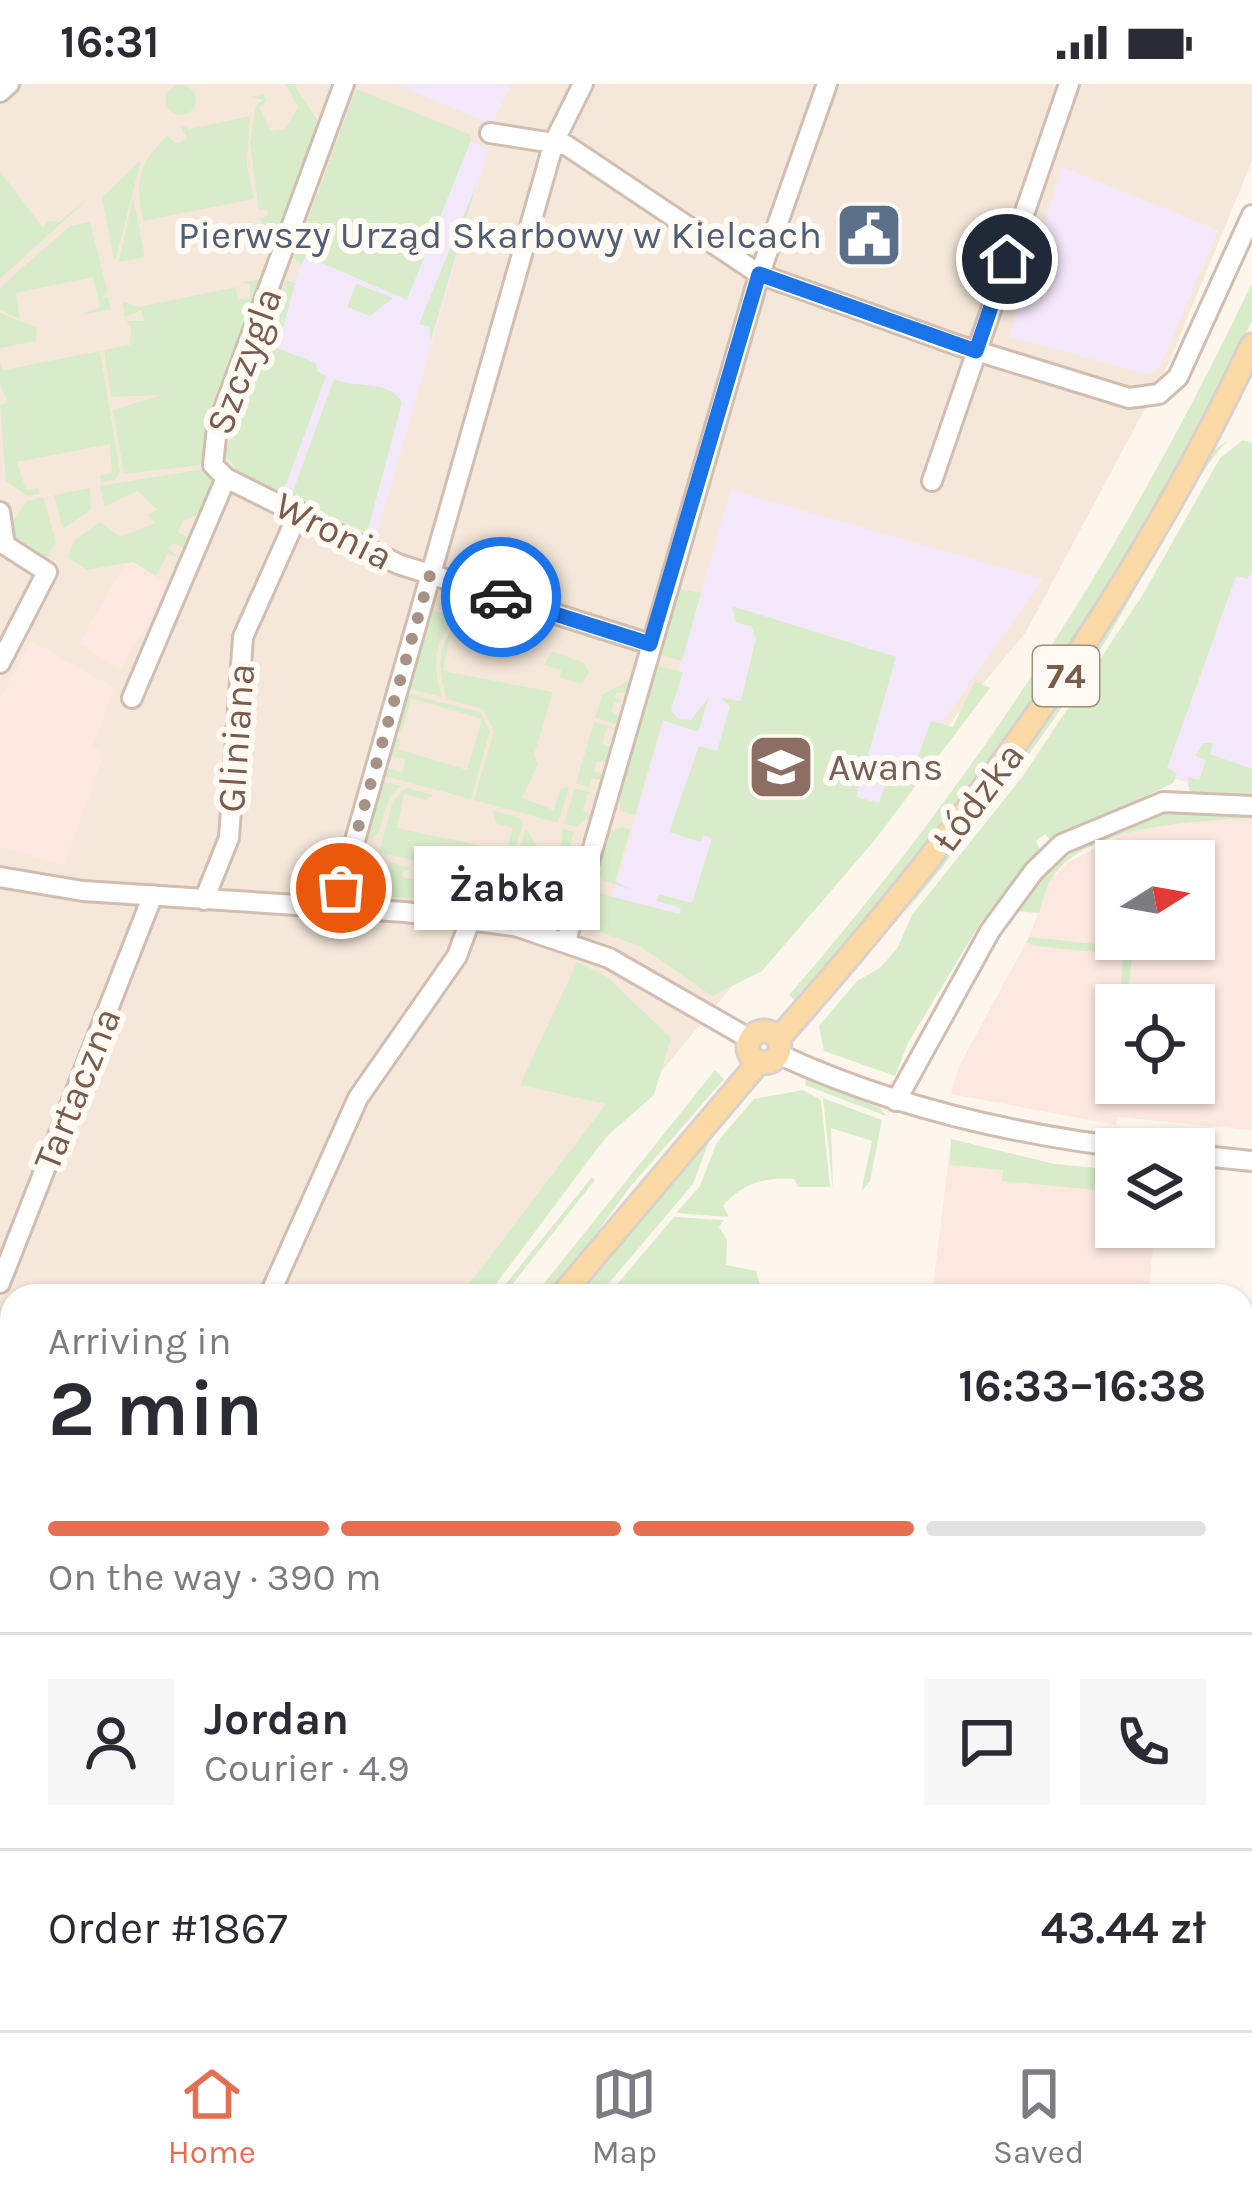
<!DOCTYPE html>
<html lang="en">
<head>
<meta charset="utf-8">
<style>
  :root { --surface:#fff; --page:#f7f7f7; --text:#2b2b33; --muted:#7c7c81; --line:#e1e1e2; --accent:#e76f51 }
  body { margin:0; font-family:Karla,sans-serif; background:var(--page); color:var(--text); height:100vh; display:flex; flex-direction:column; font-size:45px; white-space:nowrap }
  * { box-sizing:border-box; margin:0 }
  p { font-size:39px; color:var(--muted) }
  .icon { flex:none; width:66px; height:66px; fill:none; stroke:currentColor; stroke-width:2; stroke-linecap:round; stroke-linejoin:round }
  .map { position:relative; flex:1; overflow:hidden }
  .sheet { position:absolute; left:0px; top:1200px; width:1254px; height:747px; display:flex; flex-direction:column; background:var(--surface); border-radius:36px 36px 0 0; box-shadow:0 3px 9px #0004 }
  .sheet>* { flex:none }
  .needle { width:78px; rotate:79deg }
  .tools { position:absolute; left:1095px; top:756px; display:grid; gap:24px }
  .tools a { display:grid; place-items:center; width:120px; height:120px; border-radius:0px; background:var(--surface); box-shadow:0 3px 9px #0004; font-size:60px }
  .pin { position:absolute; display:grid; place-items:center; width:102px; height:102px; color:#fff; margin:-51px; border:6px solid #fff; border-radius:50%; box-shadow:0 3px 12px #0007 }
  .courier { position:absolute; display:grid; place-items:center; width:120px; height:120px; margin:-60px; border:9px solid #1a73e8; border-radius:50%; background:#fff; color:#222; box-shadow:0 3px 15px #0007 }
  .bubble { position:absolute; height:84px; border-radius:0px; background:var(--surface); box-shadow:0 3px 9px #0004; font-size:39px; font-weight:700; line-height:84px; text-align:center }
  .headline em { font-style:normal; font-weight:700 }
  .headline div { display:flex; flex-direction:column-reverse }
  .headline { display:flex; align-items:center; justify-content:space-between; height:204px; padding:0 48px }
  h1 { font-size:78px; font-weight:700; line-height:90px }
  .bar { display:grid; grid-template-columns:repeat(4,1fr); gap:18px 12px; align-content:center; height:144px; padding:0 48px }
  .bar i { height:15px; border-radius:9px; background:var(--line) }
  .bar .on { background:var(--accent) }
  .bar p { grid-column:span 4 }
  .line { display:flex; align-items:center; gap:30px; padding:0 48px; border-top:3px solid var(--line) }
  .line div { flex:1 }
  .round { display:grid; place-items:center; flex:none; width:126px; height:126px; border-radius:0px; background:var(--page) }
  .status { display:flex; justify-content:space-between; align-items:center; height:84px; padding:0 60px; background:var(--surface); direction:ltr }
  .status svg { height:33px; fill:currentColor }
  .tabs { display:flex; justify-content:space-around; align-items:center; height:168px; border-top:3px solid var(--line); background:var(--surface); font-size:33px; color:var(--muted) }
  .tabs a { display:grid; justify-items:center; gap:6px }
  .tabs .on { color:var(--accent) }
  .map>svg:first-child { display:block }
  .residential { fill:#f5e8da }
  .commercial { fill:#fde8e0; fill-rule:evenodd }
  .industrial { fill:#efe9e4 }
  .education { fill:#f3e8fa }
  .green { fill:#d8ecc9 }
  .lines { fill:none; stroke-linecap:round; stroke-linejoin:round }
  .minor-casing { stroke:#d1beb0; stroke-width:24 }
  .major-casing { stroke:#dad1cd; stroke-width:27 }
  .minor { stroke:#fff; stroke-width:18 }
  .major { stroke:#fbd9a5; stroke-width:21 }
  .rail-casing { stroke:#b9a8c9; stroke-width:9 }
  .rail { stroke:#fffaf3; stroke-width:4.5; stroke-dasharray:14; stroke-linecap:butt }
  .done { stroke:#a89285; stroke-width:12; stroke-dasharray:0 21.6 }
  .route { stroke:#1a73e8; stroke-width:15 }
  .labels { text-anchor:middle; dominant-baseline:central; stroke-width:12; stroke-linejoin:round; paint-order:stroke }
  .shield { fill:#fffaf3; stroke:#a28b7f; stroke-width:3 }
  .shield-label { font-size:36px; font-weight:bold; fill:#7a5c4d }
  .service-label { font-size:39px; fill:#4e5e75; stroke:#fffaf3; text-anchor:end }
  .street-label { font-size:39px; fill:#7a5c4d; stroke:#fffaf3 }
  .education-label { font-size:39px; fill:#785e54; stroke:#fffaf3; text-anchor:start }
</style>
</head>
<body>
<div class="status"><b>16:31</b><svg viewBox="0 0 49 12"><path d="M0 12V9h3v3zM5 12V6h3v6zM10 12V3h3v9zM15 12V0h3v12zM26 1h20v11H26zM47 4h2v5h-2z"/></svg></div>
<div class="map">
<svg width="1252" height="1946" viewBox="0 0 1252 1946">
  <rect width="100%" height="100%" fill="#fdf6ec"/>
  <!-- residential -->
  <path class="residential" d="M0,0H1252V77L1168,281L1026,548L475,1212H12V1406L0,1405Z"/>
  <!-- commercial -->
  <path class="commercial" d="M128,475L169,502L120,585L79,560Z
    M31,557L114,604L92,664L104,669L64,781L0,763V616Z
    M1252,734V1046L1117,1033L1116,1041L951,1010L958,984L1029,853L1051,795L1067,779L1140,741ZM1116,777H1194V855H1116ZM1116,921H1194V999H1116Z
    M951,1055L1054,1080L1116,1086V1143H1155L1148,1212H932Z"/>
  <!-- industrial -->
  <path class="industrial" d="M0,1456L12,1463V1767L0,1769Z
    M1242,1464L1252,1466V1920L1242,1919Z
    M116,1935H313L312,1946H115Z"/>
  <!-- education -->
  <path class="education" d="M395,0H511L492,40Z
    M359,8L488,65L376,453L240,389L225,371L283,205L286,196L295,198L301,181Z
    M1062,83L1218,146L1160,282L1149,291L1009,252Z
    M1252,379V709H1190L1187,698L1175,695L1171,699L1140,615Z
    M731,406L1043,495L827,801L814,811L604,841Z"/>
  <!-- green -->
  <path class="green" d="M286,0H294L321,42L285,144L264,150L261,134L268,131L267,125L259,126L250,59L256,21L264,16L250,13L264,11L266,18L259,23L271,47L285,45L298,23Z
    M166 16a15 15 0 1 1 30 0a15 15 0 1 1-30 0Z
    M356,5L469,50L471,56L407,216L306,172L301,181L294,174Z
    M250,32L247,81L254,115L143,137C135,100 138,79 167,52L178,60L187,54L180,41L190,45Z
    M141,76L116,174L114,176L102,114Z
    M0,87L43,144L48,137L59,138L93,110L0,195Z
    M477,99L430,259V243L419,240Z
    M133,113L145,173L119,178Z
    M90,138L107,206L103,214L108,213L111,225L81,231L100,223L93,193L16,209L20,235L0,226V205L8,196L70,142Z
    M263,188L267,191L202,368V381L124,390L113,326L161,311L111,313L104,266L130,261L131,243L126,237H144L141,226L125,233L122,217L139,223L236,203L238,216L250,214V200L239,199L260,195Z
    M286,196L295,199L281,251L267,246Z
    M1252,199V237L1128,478L968,714L798,919L789,911C982,689 1125,464 1252,199Z
    M356,200H357L393,214L370,232L347,223Z
    M0,229L37,243L36,257L0,264Z
    M262,258L316,279L317,287L326,292L283,409L236,386L225,371Z
    M100,267L120,388L115,396L101,398L100,392L112,389L110,360L17,378L26,406L39,404L40,410L27,412L6,397L0,321L8,319L0,300V277L3,286Z
    M334,295C356,305 387,295 402,318L367,449L291,413Z
    M1243,356L1252,359V487L1247,495L1236,492L1167,684L1177,689L1173,699L1052,758L1045,750L1036,757L1040,766L979,841L908,959L895,992L824,967L819,942L857,897L880,884L898,863L912,831L1023,692L1142,512L1220,374Z
    M1227,357C1179,412 1143,498 1103,561C1042,658 972,748 899,836L1056,622L1208,370Z
    M204,385L215,397L201,430L183,437L178,448L192,456L193,461L186,458L183,462L190,467L172,459L168,465L185,478L168,469L156,492L133,478L87,486L68,474L74,457L100,438L120,453L156,439L148,431L157,426L138,407L105,422L100,402Z
    M90,404L91,426L63,445L54,411Z
    M43,413L56,458L45,476L12,455L9,443L27,417Z
    M680,505L701,509L682,577L661,571Z
    M446,506L473,516L474,524L488,529L484,539L449,526Z
    M732,522L896,573L856,713L879,719L894,674L915,681L931,637L953,643L975,597L990,604L874,757L762,887L712,912L640,862L591,845L586,830L595,808L679,830L681,824L657,817L659,810L692,819L712,754L703,751L701,758L669,748L699,662L717,667L730,622L721,614L741,617L756,554L751,542L736,539Z
    M433,526L457,534C433,555 432,585 442,613L409,605Z
    M491,530L545,547L542,557L489,540Z
    M462,535L482,542L478,557L450,553L443,587L553,608L534,671L538,680L522,714L554,726L560,705L569,703L558,739L474,716L494,647L483,625L447,615C437,585 436,558 462,535Z
    M552,567L584,579L589,588L582,600L560,594L561,586L544,581Z
    M658,582L683,588L671,626L678,635L691,636L709,613L698,648L663,636L635,731L621,727L619,716Z
    M629,596L627,610L617,608L615,613L625,619L615,618L611,627L621,633L619,640L595,634L602,611Z
    M407,610L480,628L490,647L471,715L384,692L386,684L403,688L405,676L390,671L395,654L400,655L398,665L467,686L482,635L411,614L402,648L397,647Z
    M594,638L618,645L607,644L602,659L612,664L607,678L597,677L594,687L603,690V696L592,694L590,702L600,706L576,699Z
    M1203,659H1213L1210,670L1252,685V714L1190,711L1188,693L1199,696L1206,676L1195,672Z
    M382,697L401,702L389,714L378,750L367,757Z
    M406,704L434,711L426,716L404,710L397,744L506,767L513,744L496,739L493,727L519,733L523,740L506,798L379,768L393,717Z
    M575,704L598,711L587,710L583,726L592,732L576,743L564,739Z
    M1156,728H1252V734C1194,738 1088,740 1052,794C1046,803 1043,818 1039,829L1016,827C1048,772 1100,752 1156,728Z
    M622,743L630,746L615,797L633,806L602,796L598,788L610,747Z
    M526,744L552,786V808L534,803L536,792L513,787Z
    M562,745L574,748L561,794L569,806L558,809Z
    M389,778L411,784L402,789L404,794L419,796L431,788L438,790L431,799C452,804 530,827 551,817L548,828L366,810L357,805V786L378,793L379,782L387,784Z
    M1029,853L1133,864L1127,921H1120L1123,871L1036,862L1026,858Z
    M577,878L607,893L671,954L654,1011L606,1053L487,1212H460L606,1020L520,1001Z
    M715,986L724,995L630,1103L551,1212H534Z
    M806,995L880,1024L886,1032L805,1001Z
    M803,1006L821,1016L830,1103H798L794,1095C767,1092 740,1100 723,1122L729,1133L676,1129L700,1102L717,1058L754,1015Z
    M745,1011L710,1055L693,1100L598,1212H573Z
    M823,1014L882,1036L870,1097L861,1108L872,1057L831,1044L833,1105Z
    M951,1055L1054,1080L1116,1086V1108L1002,1097L1003,1086L950,1081Z
    M592,1093L595,1096L503,1212H496Z
    M674,1133L724,1136L719,1143L727,1156L726,1181L756,1187L763,1212H607Z
    M0,1872L12,1873V1935H93L92,1946H0Z
    M1242,1919L1252,1920V1946L1163,1935H1242Z
    M453,1935H602L718,1946H450Z"/>
  <g class="lines">
    <!-- minor casing -->
    <g class="minor-casing">
      <path id="minor" d="M344,0L217,344L213,381L226,394L398,480L650,560
        M0,8L9,0
        M490,49L566,61L759,190L957,261L1129,314L1159,310L1178,293L1252,131
        M932,397L1069,0
        M0,428L5,461L47,488L0,579
        M132,614L226,394
        M0,793L83,807L405,828L515,842L609,874L750,955
        M204,816L229,754L243,553L299,428
        M336,823L554,58L583,0
        M566,857L758,195L827,0
        M778,970C892,1023 1013,1051 1138,1065
        M896,1017L990,847L1034,787L1062,760L1163,718L1252,722
        M1194,1071L1252,1077
        M0,1199L153,811
        M269,1212L358,1014L457,872L471,834
        M0,1790L12,1788
        M97,1946L98,1935"/>
    </g>
    <!-- major casing -->
    <g class="major-casing">
      <path id="major" d="M748 963a16 16 0 1 1 32 0a16 16 0 1 1-32 0Z
        M778,955C966,743 1131,519 1252,261
        M561,1212L759,978
        M411,1946L413,1935"/>
    </g>
    <!-- minor -->
    <use href="#minor" class="minor"/>
    <!-- major -->
    <use href="#major" class="major"/>
    <!-- rail casing -->
    <g class="rail-casing">
      <path id="rail" d="M0,1441L12,1445
        M0,1863L12,1864
        M0,1927L12,1928
        M744,1935L861,1946
        M883,1935L999,1946
        M1135,1935L1215,1946"/>
    </g>
    <!-- rail -->
    <use href="#rail" class="rail"/>
  </g>
  <g class="lines">
    <!-- done -->
    <path class="done" d="M341,804L430,491L501,513"/>
    <!-- route -->
    <path class="route" d="M501,513L650,560L759,190L976,267L1007,175"/>
  </g>
  <!-- icons -->
  <defs>
    <g id="civic-square" transform="scale(3.45)"><rect x="-9" y="-9" width="18" height="18" rx="4" fill="#5c6f8a" stroke="#fffaf3"/><path d="M-.6-6.5H3V-4.5H.6V-3L4-1V1h2V6H-6V1h2V-1L-.6-3ZM-1.2 2.5V6h2.4V2.5Z" fill="#fff"/></g>
    <g id="university-square" transform="scale(3.45)"><rect x="-9" y="-9" width="18" height="18" rx="4" fill="#8d6e63" stroke="#fffaf3"/><path d="M0-5L7-2L0 1L-7-2ZM-4 1L0 2.5L4 1V4Q0 6-4 4Z" fill="#fff"/></g>
  </defs>
  <g fill-rule="evenodd">
    <use href="#civic-square" x="869" y="151"/>
    <use href="#university-square" x="781" y="683"/>
  </g>
  <g class="labels">
    <!-- shield labels -->
    <rect class="shield" x="1033" y="562" width="66" height="60" rx="9"/>
    <g class="shield-label">
      <text x="1066" y="592">74</text>
    </g>
    <!-- service labels -->
    <g class="service-label">
      <text x="822" y="151">Pierwszy Urząd Skarbowy w Kielcach</text>
    </g>
    <!-- street labels -->
    <g class="street-label">
      <text transform="translate(244 277) rotate(-70)">Szczygla</text>
      <text transform="translate(334 447) rotate(27)">Wronia</text>
      <text transform="translate(236 654) rotate(-86)">Gliniana</text>
      <text transform="translate(978 713) rotate(-53)">Łódzka</text>
      <text transform="translate(77 1005) rotate(-68)">Tartaczna</text>
    </g>
    <!-- education labels -->
    <g class="education-label">
      <text x="828" y="683">Awans</text>
    </g>
  </g>
</svg>
<div class="tools">
<a><svg class="needle" viewBox="-14 -14 28 28"><path d="M0-13l5 13h-10z" fill="#e53935"/><path d="M0 13l5-13h-10z" fill="#7c7c81"/></svg></a>
<a><svg class="icon" aria-label="locate" viewBox="0 0 24 24"><circle cx="12" cy="12" r="6"/><path d="M12 2v4M12 18v4M2 12h4M18 12h4"/></svg></a>
<a><svg class="icon" aria-label="layers" viewBox="0 0 24 24"><path d="M12 4l9 5-9 5-9-5zM3 14l9 5 9-5"/></svg></a>
</div>
<div class="pin" style="left:341px;top:804px;background:#ea580c"><svg class="icon" aria-label="bag" viewBox="0 0 24 24"><path d="M5 8h14l-1 12H6zM9 8a3 3 0 0 1 6 0"/></svg></div>
<div class="pin" style="left:1007px;top:175px;background:#1f2937"><svg class="icon" aria-label="home" viewBox="0 0 24 24"><path d="M3 11l9-7 9 7M6 9v11h12V9"/></svg></div>
<div class="courier" style="left:501px;top:513px"><svg class="icon" aria-label="car" viewBox="0 0 24 24"><path d="M5 17H2v-5l4-1 3-4h7l3 4 3 1v5h-3M9 17h6M6 11h13"/><circle cx="7" cy="17" r="2"/><circle cx="17" cy="17" r="2"/></svg></div>
<div class="bubble" style="left:414px;top:762px;width:186px">Żabka</div>
<section class="sheet">
<div class="headline"><div><h1>2 min</h1><p>Arriving in</p></div><em>16:33–16:38</em></div>
<div class="bar"><i class="on"></i><i class="on"></i><i class="on"></i><i></i><p>On the way · 390 m</p></div>
<div class="line" style="height:216px"><a class="round"><svg class="icon" aria-label="person" viewBox="0 0 24 24"><circle cx="12" cy="8" r="4"/><path d="M4 21q1-7 8-7t8 7"/></svg></a><div><b>Jordan</b><p>Courier · 4.9</p></div><a class="round"><svg class="icon" aria-label="chat" viewBox="0 0 24 24"><path d="M4 5h16v11H9l-5 4z"/></svg></a><a class="round"><svg class="icon" aria-label="phone" viewBox="0 0 24 24"><path d="M5 4h4l2 5-3 2q2 4 5 5l2-3 5 2v4C11 20 4 13 5 4z"/></svg></a></div>
<div class="line" style="height:156px"><div>Order #1867</div><b>43.44 zł</b></div>
</section>
</div>
<nav class="tabs">
<a class="on"><svg class="icon" aria-label="home" viewBox="0 0 24 24"><path d="M3 11l9-7 9 7M6 9v11h12V9"/></svg>Home</a>
<a><svg class="icon" aria-label="map" viewBox="0 0 24 24"><path d="M3 6l6-2 6 2 6-2v14l-6 2-6-2-6 2zM9 4v14M15 6v14"/></svg>Map</a>
<a><svg class="icon" aria-label="saved" viewBox="0 0 24 24"><path d="M7 4h10v16l-5-4-5 4z"/></svg>Saved</a>
</nav>
</body>
</html>
